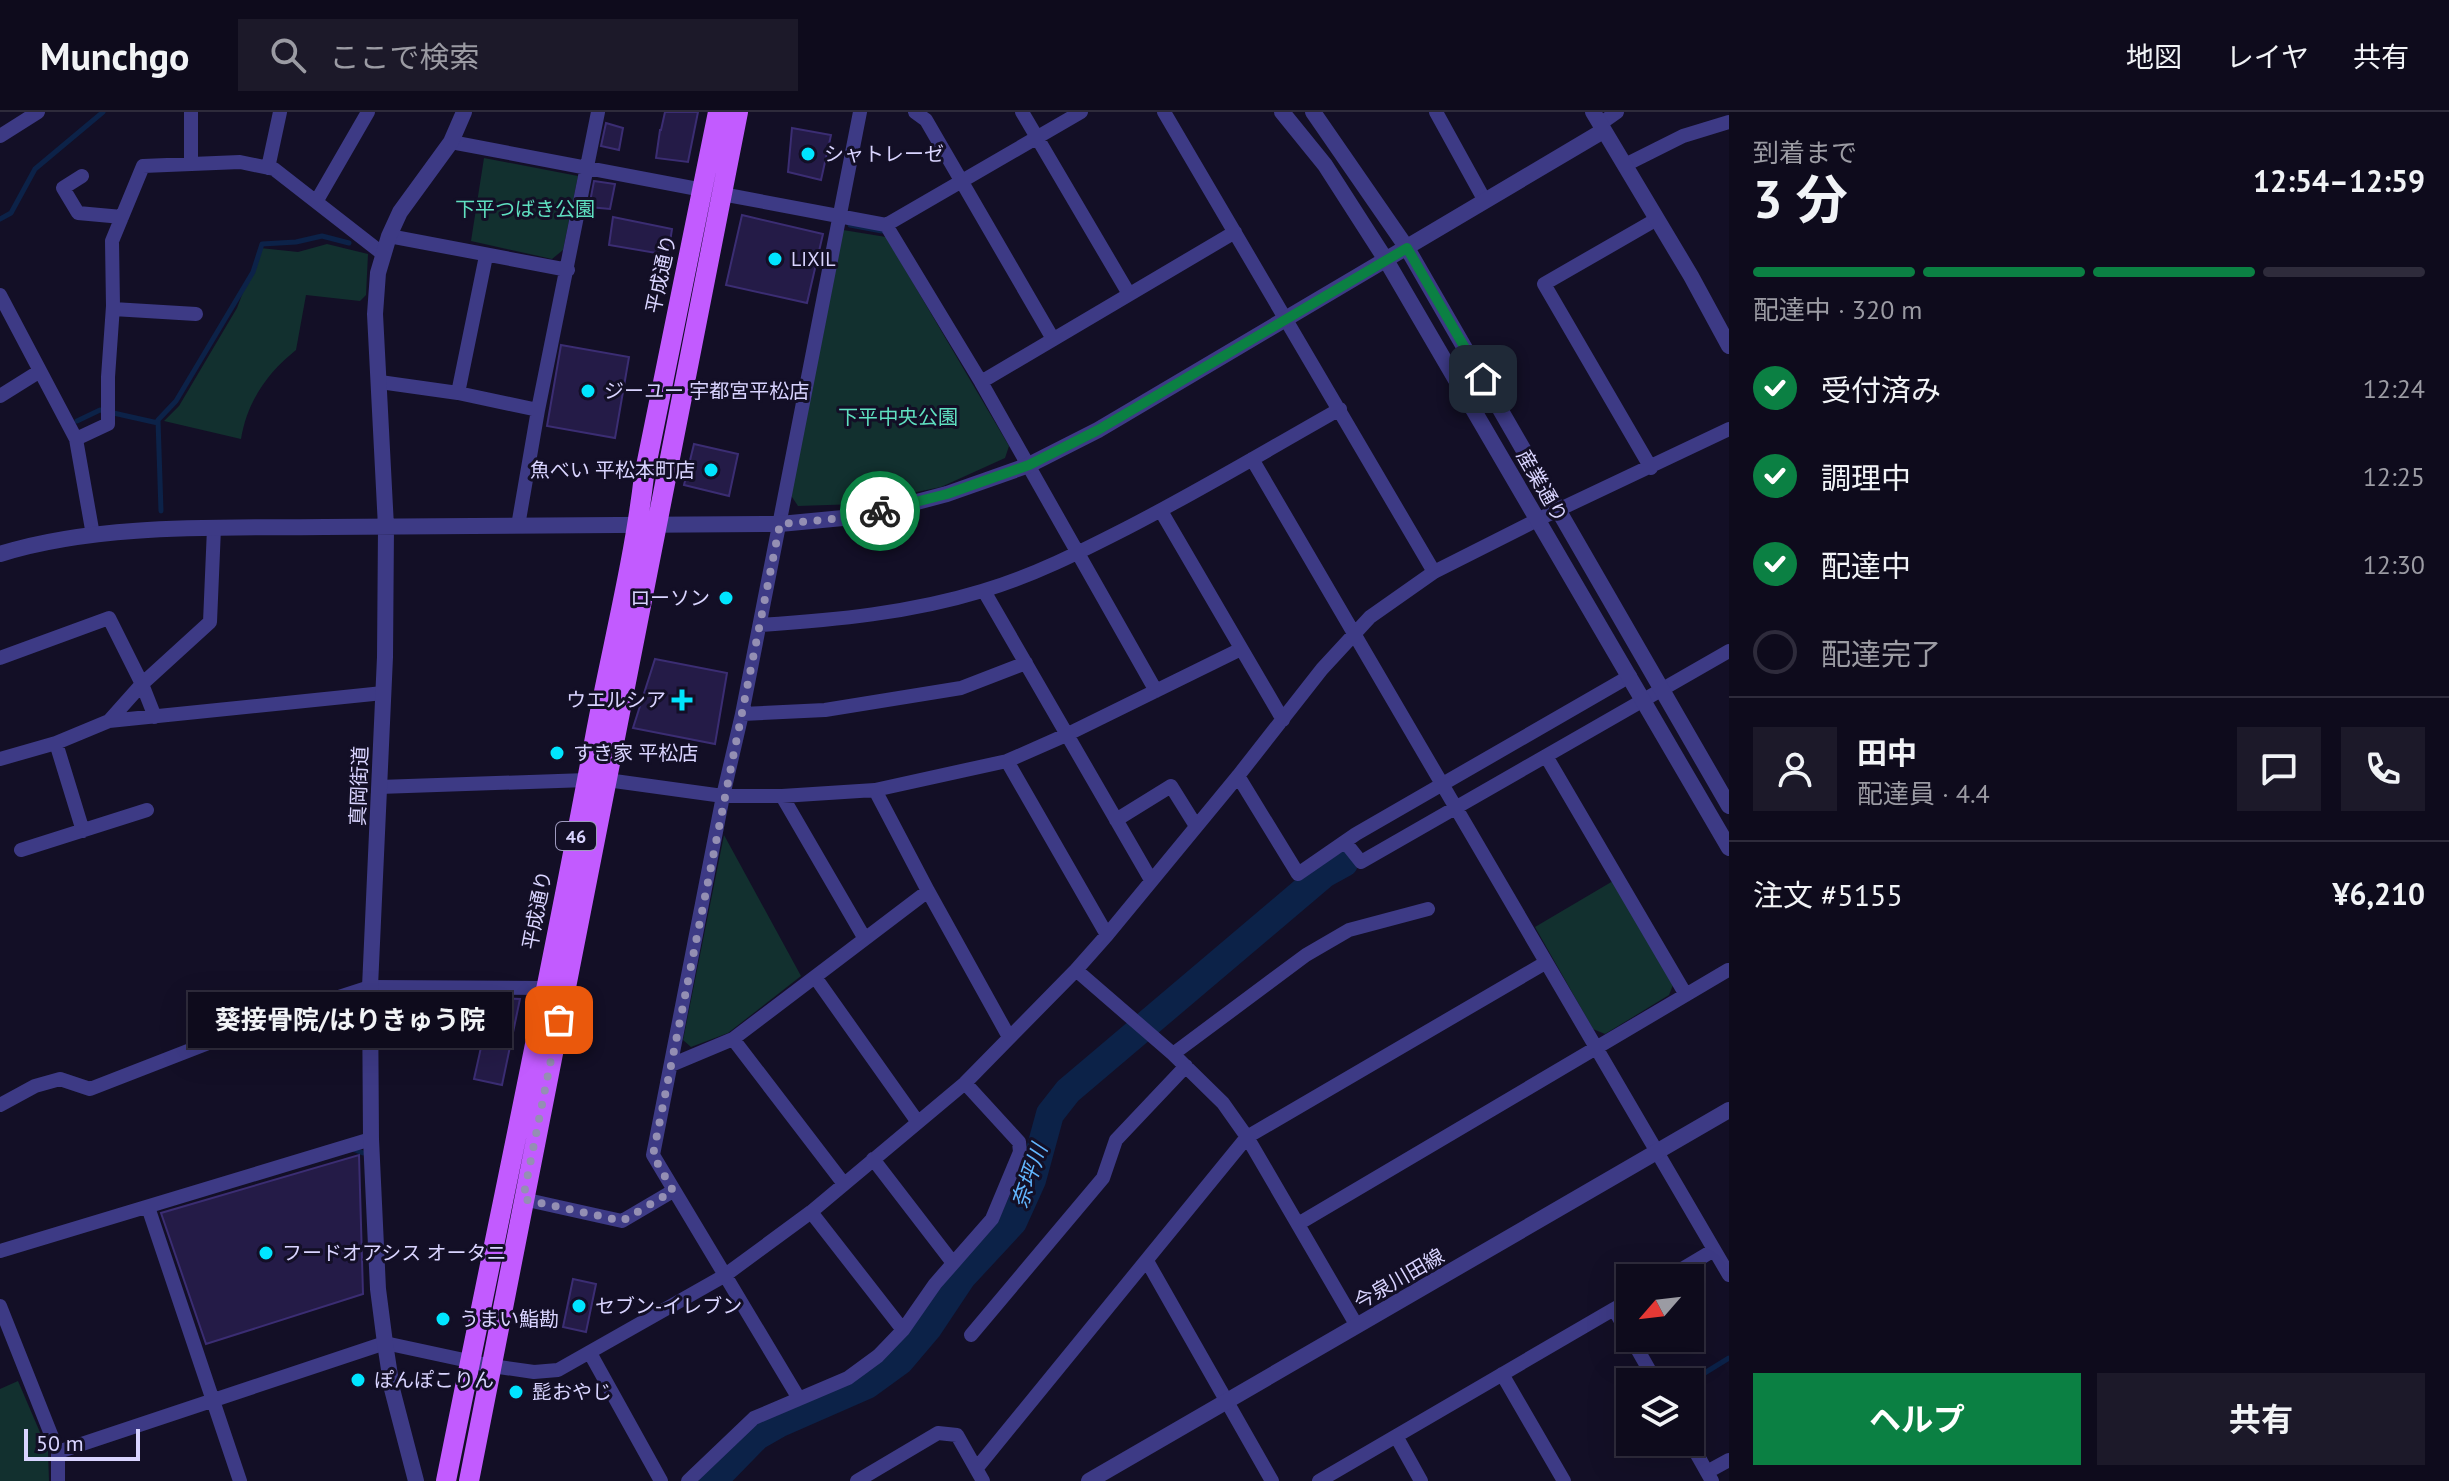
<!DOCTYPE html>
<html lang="ja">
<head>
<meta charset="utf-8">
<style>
  :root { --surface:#0e0b1c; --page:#1c1929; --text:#f1f3f6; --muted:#9b9ba3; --line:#2e2b3b; --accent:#0b8043 }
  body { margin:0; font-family:"PT Sans","Noto Sans JP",sans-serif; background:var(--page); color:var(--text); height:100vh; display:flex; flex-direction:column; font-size:30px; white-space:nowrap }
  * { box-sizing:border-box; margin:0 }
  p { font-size:26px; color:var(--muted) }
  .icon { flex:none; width:44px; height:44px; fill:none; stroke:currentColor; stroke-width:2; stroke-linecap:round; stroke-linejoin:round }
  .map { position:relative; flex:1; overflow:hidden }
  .details { display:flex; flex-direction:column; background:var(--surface); width:720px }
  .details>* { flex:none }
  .needle { width:52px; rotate:242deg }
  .tools { position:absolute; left:1616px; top:1152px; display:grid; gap:16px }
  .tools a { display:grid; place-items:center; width:88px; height:88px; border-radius:0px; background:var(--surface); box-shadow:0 8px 32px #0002,0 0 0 2px var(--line); font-size:40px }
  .scale { position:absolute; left:24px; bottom:20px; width:116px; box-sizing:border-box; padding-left:8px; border:4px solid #d9d4ff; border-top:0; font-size:22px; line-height:28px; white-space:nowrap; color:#d9d4ff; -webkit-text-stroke:6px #130f26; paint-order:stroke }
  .pin { position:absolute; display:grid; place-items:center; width:68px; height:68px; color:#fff; margin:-34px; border-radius:16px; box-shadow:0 4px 12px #0006 }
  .courier { position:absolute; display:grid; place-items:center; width:80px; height:80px; margin:-40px; border:6px solid #0b8043; border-radius:50%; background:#fff; color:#222; box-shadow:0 2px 10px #0007 }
  .bubble { position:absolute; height:56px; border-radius:0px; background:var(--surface); box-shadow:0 8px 32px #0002,0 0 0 2px var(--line); font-size:26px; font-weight:700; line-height:56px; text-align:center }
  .summary em { font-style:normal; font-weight:700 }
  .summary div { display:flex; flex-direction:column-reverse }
  .summary { display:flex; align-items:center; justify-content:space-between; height:136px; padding:0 24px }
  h1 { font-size:52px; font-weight:700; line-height:60px }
  .bar { display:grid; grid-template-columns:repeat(4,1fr); gap:12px 8px; align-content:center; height:96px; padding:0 24px }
  .bar i { height:10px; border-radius:6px; background:var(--line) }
  .bar .selected { background:var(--accent) }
  .bar p { grid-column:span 4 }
  .line { display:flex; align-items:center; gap:20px; padding:0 24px; border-top:2px solid var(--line) }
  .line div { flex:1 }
  .round { display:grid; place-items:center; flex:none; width:84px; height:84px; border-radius:0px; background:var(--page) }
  ol { padding:0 24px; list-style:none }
  li { display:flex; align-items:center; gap:24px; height:88px }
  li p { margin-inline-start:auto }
  li .icon { padding:8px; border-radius:50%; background:var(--accent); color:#fff; stroke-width:4 }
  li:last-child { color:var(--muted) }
  li i { width:44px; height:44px; border:4px solid var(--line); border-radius:50% }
  .primary-button { display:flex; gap:16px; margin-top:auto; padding:16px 24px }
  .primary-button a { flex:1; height:92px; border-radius:0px; background:var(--accent); color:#fff; font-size:32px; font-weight:700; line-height:92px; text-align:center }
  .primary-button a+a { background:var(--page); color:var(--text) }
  header { display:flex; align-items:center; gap:48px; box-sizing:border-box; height:112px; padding:0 40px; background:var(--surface); border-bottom:2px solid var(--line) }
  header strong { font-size:38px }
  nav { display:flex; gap:44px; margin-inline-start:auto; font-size:28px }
  .search { width:560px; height:72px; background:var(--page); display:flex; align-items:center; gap:20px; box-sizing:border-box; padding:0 28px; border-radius:0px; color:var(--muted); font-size:30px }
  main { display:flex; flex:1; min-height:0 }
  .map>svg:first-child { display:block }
  .green { fill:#12302f }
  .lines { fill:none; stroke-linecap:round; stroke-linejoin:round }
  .stream { stroke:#0c2248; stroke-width:5 }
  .river { stroke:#0c2248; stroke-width:28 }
  .building { fill:#241b47; stroke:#3b2d73; stroke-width:2 }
  .minor { stroke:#3d3a85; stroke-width:14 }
  .tertiary { stroke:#3d3a85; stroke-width:16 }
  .primary { stroke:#c25bff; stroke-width:20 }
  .done { stroke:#948fb3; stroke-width:8; stroke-dasharray:0 14.4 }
  .route { stroke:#0b8043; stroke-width:10 }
  .poi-dot { fill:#00e5ff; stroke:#130f26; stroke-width:3 }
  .labels { text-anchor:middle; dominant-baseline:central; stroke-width:6; stroke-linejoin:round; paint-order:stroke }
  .shield { fill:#130f26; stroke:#9e99be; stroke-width:2 }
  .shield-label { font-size:18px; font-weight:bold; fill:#d9d4ff }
  .poi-label { font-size:20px; fill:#d9d4ff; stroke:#130f26; text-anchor:start }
  .park-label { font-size:20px; fill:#5fe0c0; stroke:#130f26 }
  .street-label { font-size:20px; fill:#d9d4ff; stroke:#130f26 }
  .water-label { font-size:22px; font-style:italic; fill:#62b6ff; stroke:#130f26 }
</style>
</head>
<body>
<header>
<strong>Munchgo</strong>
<div class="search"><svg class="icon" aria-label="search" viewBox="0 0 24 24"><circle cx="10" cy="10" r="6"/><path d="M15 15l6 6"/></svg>ここで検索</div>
<nav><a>地図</a><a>レイヤ</a><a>共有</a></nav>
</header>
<main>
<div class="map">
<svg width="1729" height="1369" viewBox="0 0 1729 1369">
  <rect width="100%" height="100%" fill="#130f26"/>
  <!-- green -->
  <path class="green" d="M484,46L578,64L563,138L552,147L471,129Z
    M843,118L886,125L1009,334L1005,346L941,375L858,392L798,394L790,382Z
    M327,132L368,142L366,183L360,189L306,183L296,238C267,261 247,290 241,327L164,309L179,294L237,196L260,136L298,140Z
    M724,723L801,864L728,921L691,935L683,928Z
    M1613,769L1673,873L1669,883L1605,922L1593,917L1535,815Z
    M18,1269L48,1339L49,1369H0V1277Z"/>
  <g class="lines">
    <!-- stream -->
    <path class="stream" d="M0,107L11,101L35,57L103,0
      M850,113L882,119L887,118
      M77,309L100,298L158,311
      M161,399L158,308L176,289L253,160L262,132L296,130L322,124L349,131
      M353,1037L363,1041
      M1690,1270L1729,1246"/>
    <!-- river -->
    <path class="river" d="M713,1369L757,1324L778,1312L867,1273L900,1249L928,1216L962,1165L1013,1110L1032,1068L1050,1002L1068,979L1324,762L1344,751"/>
  </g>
  <!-- building -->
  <path class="building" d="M665,0H698L688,50L656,46L660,18H661Z
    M606,11L623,16L619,38L601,34Z
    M792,16L831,23L821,68L788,60Z
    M594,69L615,72L610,97L589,95Z
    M742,103L823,122L807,191L726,173Z
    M613,105L672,117L668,143L609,133Z
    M561,233L629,245L615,326L547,314Z
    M694,332L738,342L729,384L684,373Z
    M655,547L727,561L715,632L633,616Z
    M492,886L520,887L502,973L474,967Z
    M359,1043L363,1182L206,1232L161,1101Z
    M573,1167L596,1172L586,1220L563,1215Z"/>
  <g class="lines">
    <!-- minor -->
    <path class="minor" d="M191,0V52
      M915,0L926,8L1053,227
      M1022,0L1129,182
      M1164,0L1434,460
      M1436,0L1485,89
      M1600,12L1617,0
      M0,24L38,0
      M451,30L703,78
      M1625,53L1683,24L1729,10
      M268,56L280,0
      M82,64L63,76L78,101L122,105
      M722,82L886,113L1081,0
      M316,90L368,0
      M886,113L981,270L1156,579
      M389,124L568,158
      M0,183L76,327L93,423
      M113,197L196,202
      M380,270L458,281L538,298
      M981,270L1235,120
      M458,281L486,144
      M0,284L40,259
      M76,327L108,312V265L113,194L112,129L143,54L240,50L274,57L383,142
      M1252,347L1729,1163
      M1651,356L1544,172L1657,107
      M1161,399L1283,608
      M518,414L538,298L598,0
      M984,479L1151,768
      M760,513C835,508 910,501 982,479C1033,464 1080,440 1127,416C1199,379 1269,337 1340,297
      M0,546L109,506L142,572L155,605
      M742,602L825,598L961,576L1026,551
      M109,609L383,581
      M56,631L83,719
      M1546,644L1686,883
      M0,647L56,631L109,609L142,572L210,510L214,416
      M1007,649L1107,823
      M1238,664L1298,762L1356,722L1630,564
      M607,668L723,684H782L875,678L1007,649L1066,623L1241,537
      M379,675L587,668
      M875,678L928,779L1009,925
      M782,684L865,827
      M1116,708L1171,674L1196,714
      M1345,730L1361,750L1729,539
      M21,738L147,698
      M1076,858L1173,942L1223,991L1247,1025L1357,1214
      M815,865L917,1009
      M733,927L844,1072
      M1173,942L1306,843L1349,818L1428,797
      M671,953L733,927L928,779
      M0,993L35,974L60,967L90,977L265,909L370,875L546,876
      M873,1047L953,1151
      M523,1087L622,1109L673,1079
      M148,1095L240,1369
      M811,1100L903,1218
      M1298,1112L1728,858
      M0,1139L371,1027
      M1147,1149L1272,1369
      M1667,1166L1714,1138
      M1630,1188L1614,1197L1630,1225
      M0,1194L58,1340V1369
      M971,1223L1103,1066L1116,1028L1186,954
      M1631,1226L1656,1270
      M590,1241L661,1369
      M1502,1262L1564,1369
      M798,1285L653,1043L723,684L742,602L860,0
      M1396,1324L1421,1369
      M1690,1330L1712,1369
      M58,1340L385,1231L492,1254L534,1260L558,1258L724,1164L811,1100L965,971L1076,858L1107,823L1238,664L1322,557L1370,505L1434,460L1539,407L1729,317
      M976,1357L1247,1025L1545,851
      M1707,1360L1729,1348
      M688,1369L754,1306L848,1266L878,1244L903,1218L935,1172L992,1107L1020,1040L1019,1030L965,971
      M857,1369L938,1321L957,1323L983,1369
      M1319,1369L1614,1197"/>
    <!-- tertiary -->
    <path class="tertiary" d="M1282,0L1325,53L1386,148L1729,736
      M1313,0L1407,136L1729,694
      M1593,0L1691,164L1729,234
      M0,442C98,411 222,416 325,415C476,414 628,413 780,412L864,404L947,382L1029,353L1098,318L1603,19
      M416,1369L392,1277L385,1231L378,1177L371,1027L370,875L385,545L386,415L375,202L378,161L389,124L400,100L451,30L464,0
      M1089,1369L1729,998"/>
    <!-- primary -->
    <path class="primary" d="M446,1369C496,1119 550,870 596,620C612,535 634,450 644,364L718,0
      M469,1369L738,0"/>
  </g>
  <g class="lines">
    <!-- done -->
    <path class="done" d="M559,908L523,1087L622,1109L673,1079L653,1043L780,412L864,404L880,399"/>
    <!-- route -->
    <path class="route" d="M880,399L947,382L1029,353L1098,318L1407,136L1483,267"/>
  </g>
  <!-- markers -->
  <g class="poi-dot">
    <circle cx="808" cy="42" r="8"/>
    <circle cx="775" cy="147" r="8"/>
    <circle cx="588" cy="279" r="8"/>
    <circle cx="711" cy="358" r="8"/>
    <circle cx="726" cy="486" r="8"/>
    <path d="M678 576h8v8h8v8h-8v8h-8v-8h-8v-8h8z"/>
    <circle cx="557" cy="641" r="8"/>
    <circle cx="266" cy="1141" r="8"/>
    <circle cx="579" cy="1194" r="8"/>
    <circle cx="443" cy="1207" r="8"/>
    <circle cx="358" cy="1268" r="8"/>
    <circle cx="516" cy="1280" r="8"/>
  </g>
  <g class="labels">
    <!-- shield labels -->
    <rect class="shield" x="556" y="710" width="40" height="28" rx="6"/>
    <g class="shield-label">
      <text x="576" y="724">46</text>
    </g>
    <!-- poi labels -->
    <g class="poi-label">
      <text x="824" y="42">シャトレーゼ</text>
      <text x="791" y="147">LIXIL</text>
      <text x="604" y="279">ジーユー 宇都宮平松店</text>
      <text x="695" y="358" text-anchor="end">魚べい 平松本町店</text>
      <text x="710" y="486" text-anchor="end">ローソン</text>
      <text x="666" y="588" text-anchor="end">ウエルシア</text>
      <text x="573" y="641">すき家 平松店</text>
      <text x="282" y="1141">フードオアシス オータニ</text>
      <text x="595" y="1194">セブン-イレブン</text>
      <text x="459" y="1207">うまい鮨勘</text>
      <text x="374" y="1268">ぽんぽこりん</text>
      <text x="532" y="1280">髭おやじ</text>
    </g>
    <!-- park labels -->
    <g class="park-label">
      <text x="525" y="97">下平つばき公園</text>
      <text x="898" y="305">下平中央公園</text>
    </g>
    <!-- street labels -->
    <g class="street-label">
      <text transform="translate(661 162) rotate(-78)">平成通り</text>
      <text transform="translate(1542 374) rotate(60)">産業通り</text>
      <text transform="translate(359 674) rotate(-88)">真岡街道</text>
      <text transform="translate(537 798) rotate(-79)">平成通り</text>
      <text transform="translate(1399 1167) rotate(-30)">今泉川田線</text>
    </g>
    <!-- water labels -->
    <g class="water-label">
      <text transform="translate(1029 1064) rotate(-71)">奈坪川</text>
    </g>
  </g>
</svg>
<div class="tools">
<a><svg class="needle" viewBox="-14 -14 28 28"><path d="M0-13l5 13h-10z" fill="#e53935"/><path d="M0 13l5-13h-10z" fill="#9b9ba3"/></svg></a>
<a><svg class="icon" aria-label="layers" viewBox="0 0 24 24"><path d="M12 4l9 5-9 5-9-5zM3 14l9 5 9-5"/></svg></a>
</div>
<div class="scale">50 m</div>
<div class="pin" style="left:559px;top:908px;background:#ea580c"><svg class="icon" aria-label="bag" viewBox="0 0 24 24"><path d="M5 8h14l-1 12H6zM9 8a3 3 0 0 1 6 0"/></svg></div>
<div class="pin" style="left:1483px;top:267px;background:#1f2937"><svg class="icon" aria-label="home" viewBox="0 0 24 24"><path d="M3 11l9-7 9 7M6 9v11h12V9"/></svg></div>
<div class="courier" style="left:880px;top:399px"><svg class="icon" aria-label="bike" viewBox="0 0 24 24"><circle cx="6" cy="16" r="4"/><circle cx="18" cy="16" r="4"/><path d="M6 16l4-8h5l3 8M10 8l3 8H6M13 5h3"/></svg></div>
<div class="bubble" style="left:188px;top:880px;width:324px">葵接骨院/はりきゅう院</div>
</div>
<section class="details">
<div class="summary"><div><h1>3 分</h1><p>到着まで</p></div><em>12:54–12:59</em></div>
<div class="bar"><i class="selected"></i><i class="selected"></i><i class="selected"></i><i></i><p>配達中 · 320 m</p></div>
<ol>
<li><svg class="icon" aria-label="check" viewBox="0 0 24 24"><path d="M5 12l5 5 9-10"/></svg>受付済み<p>12:24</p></li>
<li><svg class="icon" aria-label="check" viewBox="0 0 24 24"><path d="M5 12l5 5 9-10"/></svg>調理中<p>12:25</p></li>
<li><svg class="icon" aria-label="check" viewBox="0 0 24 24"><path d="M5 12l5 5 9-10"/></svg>配達中<p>12:30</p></li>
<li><i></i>配達完了</li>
</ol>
<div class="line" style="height:144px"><a class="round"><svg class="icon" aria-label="person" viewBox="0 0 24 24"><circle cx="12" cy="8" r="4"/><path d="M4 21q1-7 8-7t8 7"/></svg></a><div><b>田中</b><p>配達員 · 4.4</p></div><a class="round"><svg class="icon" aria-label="chat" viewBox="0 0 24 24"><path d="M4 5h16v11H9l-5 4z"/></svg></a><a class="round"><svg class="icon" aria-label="phone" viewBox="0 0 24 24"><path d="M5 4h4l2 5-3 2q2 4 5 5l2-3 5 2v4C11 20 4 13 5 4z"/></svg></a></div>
<div class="line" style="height:104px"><div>注文 #5155</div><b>¥6,210</b></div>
<div class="primary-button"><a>ヘルプ</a><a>共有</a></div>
</section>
</main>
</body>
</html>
